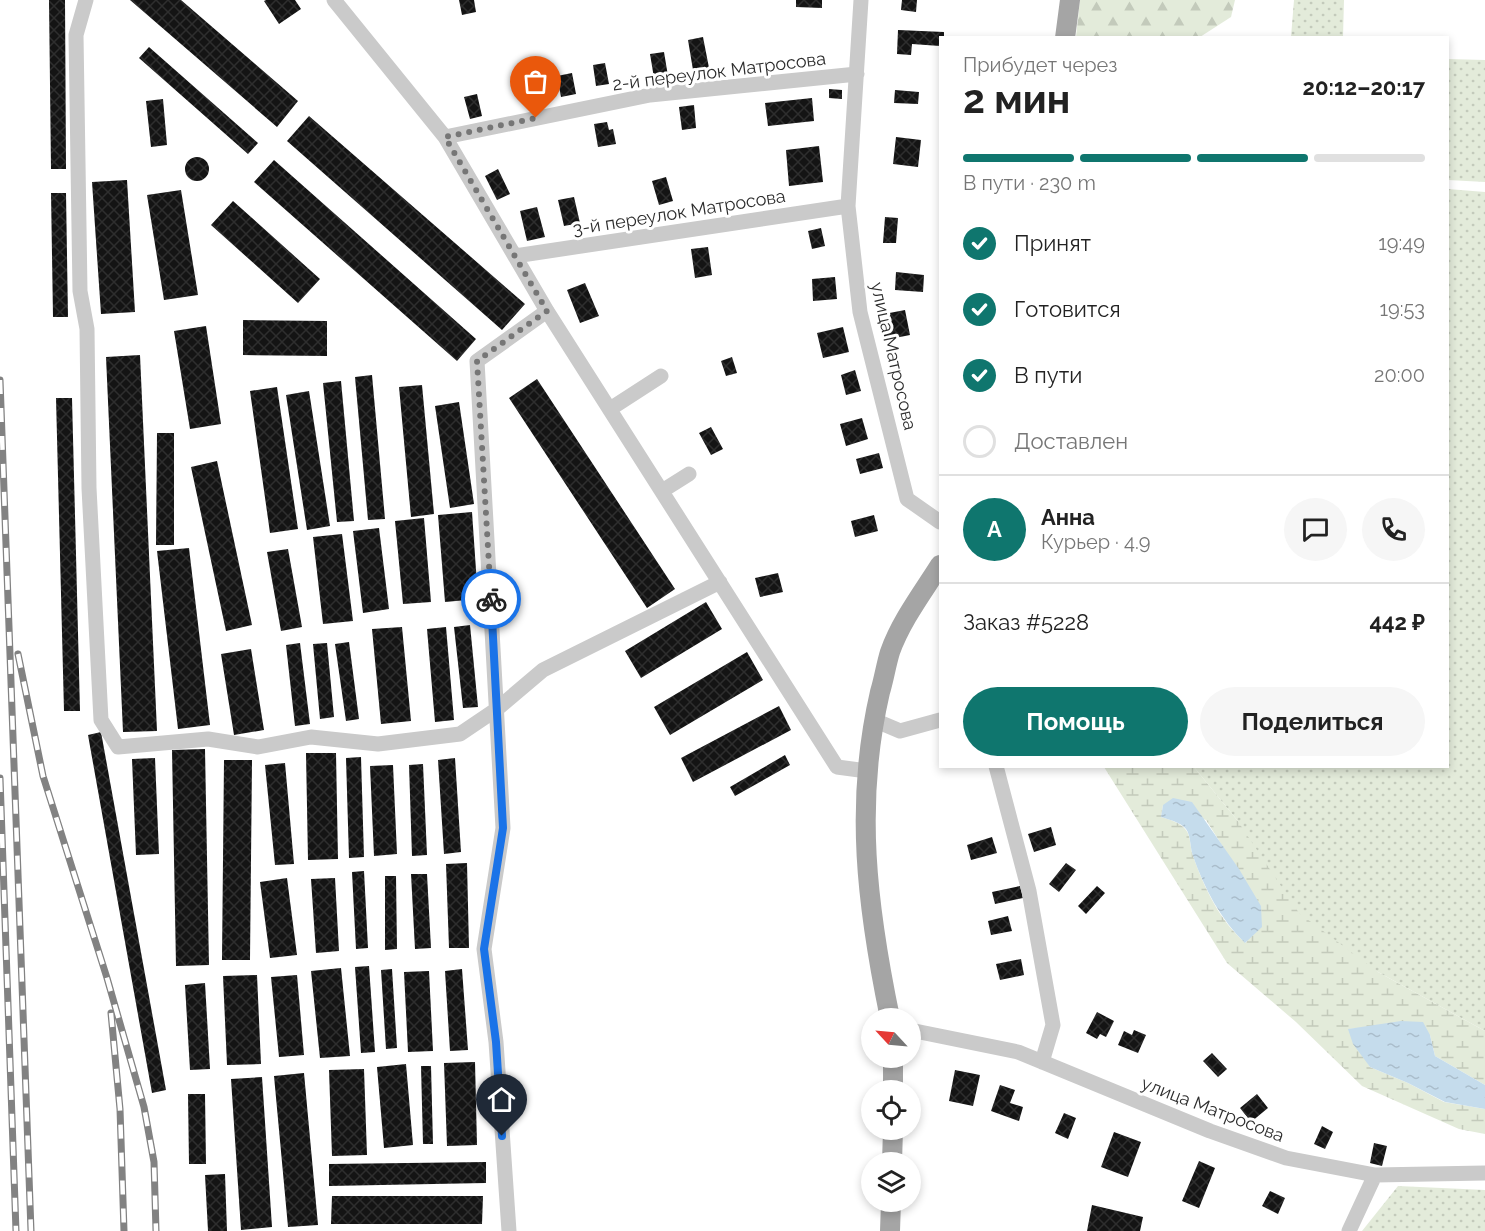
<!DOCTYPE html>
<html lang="ru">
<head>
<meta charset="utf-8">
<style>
  :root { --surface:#fff; --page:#f6f6f6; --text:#222; --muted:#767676; --line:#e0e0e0; --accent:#0f766e }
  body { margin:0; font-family:Raleway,sans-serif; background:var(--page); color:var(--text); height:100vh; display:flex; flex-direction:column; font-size:22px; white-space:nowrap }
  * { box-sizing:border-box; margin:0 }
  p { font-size:20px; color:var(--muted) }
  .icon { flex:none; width:33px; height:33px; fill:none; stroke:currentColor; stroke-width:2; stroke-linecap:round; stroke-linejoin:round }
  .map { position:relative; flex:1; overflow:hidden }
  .side { position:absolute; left:939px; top:36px; width:510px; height:732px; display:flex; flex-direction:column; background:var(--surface); border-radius:0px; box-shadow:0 3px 9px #0003 }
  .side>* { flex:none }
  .needle { width:39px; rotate:296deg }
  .controls { position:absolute; left:861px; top:1008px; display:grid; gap:12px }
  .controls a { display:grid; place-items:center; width:60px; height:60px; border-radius:50%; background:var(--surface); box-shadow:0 3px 9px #0003; font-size:30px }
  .pin { position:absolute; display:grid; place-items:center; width:51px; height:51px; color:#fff; margin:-62px -26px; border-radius:50% 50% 50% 0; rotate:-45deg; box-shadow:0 0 6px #0007 }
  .pin .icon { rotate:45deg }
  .courier { position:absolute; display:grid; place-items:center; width:60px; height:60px; margin:-30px; border:4px solid #1a73e8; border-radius:50%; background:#fff; color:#222; box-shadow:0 2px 8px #0007 }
  .head em { font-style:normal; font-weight:700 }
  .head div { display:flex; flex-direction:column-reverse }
  .head { display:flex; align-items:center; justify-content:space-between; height:102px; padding:0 24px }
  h1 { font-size:39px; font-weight:700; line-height:45px }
  .bar { display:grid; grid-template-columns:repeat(4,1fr); gap:9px 6px; align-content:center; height:72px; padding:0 24px }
  .bar i { height:8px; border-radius:4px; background:var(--line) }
  .bar .on { background:var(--accent) }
  .bar p { grid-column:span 4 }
  .line { display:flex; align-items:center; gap:15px; padding:0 24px; border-top:2px solid var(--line) }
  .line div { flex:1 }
  .round { display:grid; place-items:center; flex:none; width:63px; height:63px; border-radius:32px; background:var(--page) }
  ol { padding:0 24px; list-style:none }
  li { display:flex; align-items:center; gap:18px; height:66px }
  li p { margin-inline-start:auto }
  li .icon { padding:6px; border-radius:50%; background:var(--accent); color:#fff; stroke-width:4 }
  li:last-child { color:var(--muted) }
  li i { width:33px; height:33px; border:3px solid var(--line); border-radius:50% }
  .button { display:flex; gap:12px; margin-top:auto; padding:12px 24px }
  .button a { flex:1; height:69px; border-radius:36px; background:var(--accent); color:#fff; font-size:24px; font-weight:700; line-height:69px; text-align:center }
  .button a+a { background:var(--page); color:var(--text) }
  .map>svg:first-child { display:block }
  .forest { fill:url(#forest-firs) }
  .wetland { fill:url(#wetland-marsh); fill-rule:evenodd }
  .park { fill:url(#park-dots) }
  .water { fill:url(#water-ripples) }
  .building { fill:url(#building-cross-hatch) }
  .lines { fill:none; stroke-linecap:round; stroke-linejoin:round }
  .minor { stroke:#cacaca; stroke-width:15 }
  .major { stroke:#a5a5a5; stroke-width:20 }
  .rail-casing { stroke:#828282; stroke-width:7 }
  .rail { stroke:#fff; stroke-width:4.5; stroke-dasharray:14; stroke-linecap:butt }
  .done { stroke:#767676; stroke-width:6; stroke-dasharray:0 10.8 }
  .route { stroke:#1a73e8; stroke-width:8 }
  .labels { text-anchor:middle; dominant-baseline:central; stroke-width:6; stroke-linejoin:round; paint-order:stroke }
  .street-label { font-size:18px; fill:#2d2d2d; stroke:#fff }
</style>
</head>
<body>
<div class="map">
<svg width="1485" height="1231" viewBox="0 0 1485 1231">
  <defs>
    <pattern id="forest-firs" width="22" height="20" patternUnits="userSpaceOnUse" patternTransform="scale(1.5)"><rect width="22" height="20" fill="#e3ebda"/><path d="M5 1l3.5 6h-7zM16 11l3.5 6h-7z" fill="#c3cabb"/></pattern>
    <pattern id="wetland-marsh" width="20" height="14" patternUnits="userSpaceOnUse" patternTransform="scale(1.5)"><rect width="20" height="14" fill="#e3ebda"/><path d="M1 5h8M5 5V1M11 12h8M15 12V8" fill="none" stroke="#c3cabb"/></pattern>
    <pattern id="park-dots" width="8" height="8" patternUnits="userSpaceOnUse" patternTransform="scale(1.5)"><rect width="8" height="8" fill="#e3ebda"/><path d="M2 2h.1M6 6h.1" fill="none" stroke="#c3cabb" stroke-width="1.8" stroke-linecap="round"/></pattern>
    <pattern id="water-ripples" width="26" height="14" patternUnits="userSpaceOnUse" patternTransform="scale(1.5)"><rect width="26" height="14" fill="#c5dcec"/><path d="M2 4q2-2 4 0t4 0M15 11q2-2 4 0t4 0" fill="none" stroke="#aabdcb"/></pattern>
    <pattern id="building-cross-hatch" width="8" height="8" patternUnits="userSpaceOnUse" patternTransform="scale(1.5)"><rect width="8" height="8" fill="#141414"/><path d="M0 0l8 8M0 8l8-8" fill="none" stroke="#2e2e2e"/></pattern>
  </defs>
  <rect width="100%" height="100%" fill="#fff"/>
  <!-- forest -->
  <path class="forest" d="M1080,0H1235L1231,17L1200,37H1076Z"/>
  <!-- wetland -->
  <path class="wetland" d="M1104,767H1194L1237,820L1378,972L1485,1031V1085L1435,1056L1430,1035L1362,1028L1349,1029L1370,1067L1408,1083L1444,1102L1485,1109V1134L1459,1129L1362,1086L1296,1022L1227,963ZM1163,805L1206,820L1261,907L1246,943C1220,922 1204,887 1193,856C1190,848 1191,836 1186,830C1180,822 1170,820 1161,817Z"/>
  <!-- park -->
  <path class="park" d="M1294,0H1344L1343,37H1291Z
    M1448,59L1485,60V182L1448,180Z
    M1448,189L1485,192V1031L1378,972L1299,913L1237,820L1194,767L1448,766Z
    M1398,1186L1485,1190V1231H1362Z"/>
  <!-- water -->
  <path class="water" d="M1173,798L1192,802L1239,869L1261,906L1262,927L1245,943C1221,920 1204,888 1193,856C1190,848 1191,836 1186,829C1180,822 1170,820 1161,817L1163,805Z
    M1401,1021L1423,1022L1430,1035L1435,1056L1485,1085V1109L1445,1102L1408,1083L1370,1067L1353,1044L1348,1029Z"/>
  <!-- building -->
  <path class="building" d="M49,0H65L66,169H51Z
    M130,0H181L298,101L277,127Z
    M266,0H295L301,9L279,24L264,1Z
    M459,0H474L476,12L462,15Z
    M796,0H822V8L796,7Z
    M902,0H917L916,12L901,10Z
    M898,30L944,32V38H940V46L912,44L911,55L897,54Z
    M703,37L710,73L694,76L688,40Z
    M149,47L258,143L248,154L139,58Z
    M664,52L668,76L654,78L650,54Z
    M605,63L609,84L596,86L593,65Z
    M572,73L576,94L561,97L557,76Z
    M829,89L842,90V99L829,98Z
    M895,90L919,92L918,104L894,103Z
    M477,94L482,116L470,119L464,97Z
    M812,98L814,121L768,126L765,103Z
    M163,99L167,145L151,147L146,101Z
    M694,105L696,128L682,130L679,107Z
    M309,116L525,304L502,330L287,141Z
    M607,122L609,130L613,129L616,144L598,147L594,124Z
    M896,137L921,140L918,167L893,164Z
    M819,146L823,182L789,186L786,150Z
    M185 169a12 12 0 1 1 24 0a12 12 0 1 1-24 0Z
    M274,160L476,339L457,361L254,182Z
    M498,169L510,194L497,200L485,176Z
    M666,177L673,201L659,205L652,181Z
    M127,180L135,312L101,314L92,182Z
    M181,190L198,295L164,300L147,195Z
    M51,193H66L68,317H53Z
    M574,197L580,223L564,226L558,200Z
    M233,201L320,279L298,303L211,225Z
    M537,207L545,237L527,241L520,211Z
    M885,217L898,218L896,243H883Z
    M821,228L825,246L812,249L808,231Z
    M708,247L712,275L695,278L691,249Z
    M896,272L924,275L923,292L895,290Z
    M835,277L837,299L813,301L812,279Z
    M585,283L599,316L580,323L567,290Z
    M905,310L910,335L885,340L879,315Z
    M243,320L327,321V356L243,355Z
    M206,326L221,424L190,429L174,331Z
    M843,327L849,352L823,358L817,333Z
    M140,355L157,731L123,732L106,357Z
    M732,357L737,373L726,376L721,361Z
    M855,370L861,391L846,395L841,375Z
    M372,375L385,519L368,520L355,377Z
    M537,379L675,589L647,608L509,398Z
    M341,381L354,521L337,522L323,383Z
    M422,385L434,514L411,517L399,387Z
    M277,387L298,529L270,533L250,391Z
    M309,391L330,526L307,530L286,395Z
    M56,398H72L80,711H64Z
    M459,402L474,504L450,508L435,406Z
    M862,418L868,439L846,446L840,424Z
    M711,427L723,449L711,455L699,433Z
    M157,433H174V545H156Z
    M879,453L883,468L860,474L856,459Z
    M217,461L252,625L226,631L191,467Z
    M472,512L478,599L445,602L438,515Z
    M874,515L878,531L855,537L851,521Z
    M424,518L431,602L403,604L395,521Z
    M379,528L389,609L363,613L353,531Z
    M342,534L353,621L323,624L313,537Z
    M189,548L210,725L178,729L157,551Z
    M288,549L302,627L281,631L267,552Z
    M778,573L783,592L760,597L755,578Z
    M706,602L722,629L641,678L625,651Z
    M470,625L478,707L463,708L454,627Z
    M402,627L411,721L381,724L372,629Z
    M446,627L454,720L435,722L427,629Z
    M349,642L359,719L346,721L335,644Z
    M300,643L310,724L295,726L286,645Z
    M327,643L334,717L320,719L313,644Z
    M251,649L264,730L234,735L221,654Z
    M747,652L763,680L670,735L654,707Z
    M779,706L791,730L693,782L681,758Z
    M101,732L166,1090L152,1093L88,735Z
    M205,749L209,965L176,966L172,750Z
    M306,753H336L338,859L308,860Z
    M785,755L790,765L735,796L730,787Z
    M361,757L364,857L349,858L346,758Z
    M155,758L159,854L136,855L132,759Z
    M455,758L461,852L444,854L438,760Z
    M224,760H252L250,960H222Z
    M285,763L294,864L275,865L265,765Z
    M423,764L427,855L412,856L409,765Z
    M393,765L397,854L374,856L370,766Z
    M1051,827L1056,845L1034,852L1028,834Z
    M992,837L997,853L971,860L967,845Z
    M467,863L469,948H449L446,864Z
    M1066,863L1076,870L1059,892L1049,884Z
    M364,871L368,948L356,949L352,872Z
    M411,874H427L431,948L415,949Z
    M385,876H396L397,949L385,950Z
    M287,878L297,955L270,958L260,882Z
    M335,878L339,951L316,953L311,879Z
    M1020,886L1023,898L995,904L992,892Z
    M1097,886L1105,893L1086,914L1078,906Z
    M1008,916L1012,931L991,935L988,921Z
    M1021,959L1024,975L1000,980L996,964Z
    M369,966L375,1052L361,1053L355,967Z
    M341,968L350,1056L320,1058L311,971Z
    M392,969L397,1048L386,1049L381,970Z
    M462,969L468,1050L450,1051L445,971Z
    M429,971L433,1051L408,1052L404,972Z
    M257,975L261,1064L227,1065L223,976Z
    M297,975L304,1055L279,1057L271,977Z
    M205,983L210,1069L190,1070L185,985Z
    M1097,1012L1114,1021L1106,1037L1100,1034L1097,1039L1086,1033Z
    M1134,1030L1146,1035L1138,1053L1118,1045L1124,1031L1132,1035Z
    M1212,1053L1227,1069L1218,1077L1203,1061Z
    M475,1062L477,1145L447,1146L444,1063Z
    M406,1064L413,1145L384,1148L377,1067Z
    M421,1066H431L433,1144H423Z
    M364,1069L367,1155L332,1156L329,1070Z
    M955,1070L980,1075L973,1106L949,1101Z
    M304,1073L318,1225L288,1227L274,1076Z
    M262,1077L272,1227L241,1230L231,1079Z
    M1000,1085L1015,1090L1010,1103L1023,1107L1019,1121L991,1111Z
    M188,1094H205L206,1164H189Z
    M1257,1094L1268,1108L1251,1122L1240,1108Z
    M1064,1113L1076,1118L1068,1139L1055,1133Z
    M1322,1126L1333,1132L1325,1149L1314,1144Z
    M1114,1132L1141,1142L1128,1177L1101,1167Z
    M1374,1143L1387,1146L1382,1166L1370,1163Z
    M1199,1161L1215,1168L1199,1208L1182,1201Z
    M486,1162V1183L329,1186V1164Z
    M225,1174L227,1231H208L205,1175Z
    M1270,1191L1285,1198L1278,1214L1262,1206Z
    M332,1196H483L482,1224H331Z
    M1092,1205L1143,1217L1140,1231H1087Z"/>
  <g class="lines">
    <!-- minor -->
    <path class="minor" d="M86,0L76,35L80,291L87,329L89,488L101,720L118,747L208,739L258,747L311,737L378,744L460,734L497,709L543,670L720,582
      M334,0L445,137L547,311L837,767L867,771
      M861,0L848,206L860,312L907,499L940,522
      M445,137L650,95L857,74
      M515,256L848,206
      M610,409L661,376
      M662,491L689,474
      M874,720L900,731L940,720
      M996,766L1029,891L1053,1025L1042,1062
      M910,1030L1018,1052L1210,1131L1286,1158L1375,1175L1485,1173
      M509,1231L496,1042L484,949L503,828L477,361L547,311
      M1349,1231L1375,1175"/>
    <!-- major -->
    <path class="major" d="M1065,38L1070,0
      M890,1018C867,907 854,804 880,692C884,679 886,665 890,652C901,621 923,592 940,565
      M893,1058V1090
      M892,1162L893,1130
      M890,1231L891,1202"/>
    <!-- rail casing -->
    <g class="rail-casing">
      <path id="rail" d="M0,380L31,1231
        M18,654L43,776L107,978L144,1107L154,1162L156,1231
        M0,778L16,1231
        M111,1013L120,1109L124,1231"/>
    </g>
    <!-- rail -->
    <use href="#rail" class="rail"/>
  </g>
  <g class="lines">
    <!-- done -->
    <path class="done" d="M491,599L477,361L547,311L445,137L536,118"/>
    <!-- route -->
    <path class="route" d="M491,599L503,828L484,949L496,1042L502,1136"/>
  </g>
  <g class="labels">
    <!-- street labels -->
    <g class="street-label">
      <text transform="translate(719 71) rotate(-7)">2-й переулок Матросова</text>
      <text transform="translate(679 212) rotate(-9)">3-й переулок Матросова</text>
      <text transform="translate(894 356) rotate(77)">улица Матросова</text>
      <text transform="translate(1213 1109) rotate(21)">улица Матросова</text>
    </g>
  </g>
</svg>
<div class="controls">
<a><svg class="needle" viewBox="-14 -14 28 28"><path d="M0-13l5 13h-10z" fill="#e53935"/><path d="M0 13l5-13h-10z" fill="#767676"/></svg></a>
<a><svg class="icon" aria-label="locate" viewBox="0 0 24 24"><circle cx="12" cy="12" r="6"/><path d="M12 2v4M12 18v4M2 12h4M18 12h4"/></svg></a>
<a><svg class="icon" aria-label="layers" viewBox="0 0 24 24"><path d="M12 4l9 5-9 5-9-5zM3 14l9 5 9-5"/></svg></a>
</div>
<div class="pin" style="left:536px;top:118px;background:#ea580c"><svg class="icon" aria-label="bag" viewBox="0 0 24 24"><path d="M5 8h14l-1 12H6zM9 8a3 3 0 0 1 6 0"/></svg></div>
<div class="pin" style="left:502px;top:1136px;background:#1f2937"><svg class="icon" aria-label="home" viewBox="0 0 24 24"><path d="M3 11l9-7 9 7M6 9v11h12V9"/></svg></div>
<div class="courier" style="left:491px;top:599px"><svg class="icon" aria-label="bike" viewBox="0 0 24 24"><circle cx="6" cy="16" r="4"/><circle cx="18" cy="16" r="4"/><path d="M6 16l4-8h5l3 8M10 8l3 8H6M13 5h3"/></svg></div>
<section class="side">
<div class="head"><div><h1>2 мин</h1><p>Прибудет через</p></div><em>20:12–20:17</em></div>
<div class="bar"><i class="on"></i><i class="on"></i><i class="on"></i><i></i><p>В пути · 230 m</p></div>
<ol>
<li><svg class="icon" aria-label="check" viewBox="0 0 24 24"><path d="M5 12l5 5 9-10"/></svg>Принят<p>19:49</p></li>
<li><svg class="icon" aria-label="check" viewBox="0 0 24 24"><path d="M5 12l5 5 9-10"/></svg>Готовится<p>19:53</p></li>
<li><svg class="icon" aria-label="check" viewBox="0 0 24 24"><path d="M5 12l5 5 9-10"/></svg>В пути<p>20:00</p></li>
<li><i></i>Доставлен</li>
</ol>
<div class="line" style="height:108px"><b class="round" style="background:var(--accent);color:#fff">А</b><div><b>Анна</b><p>Курьер · 4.9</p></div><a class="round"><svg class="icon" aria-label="chat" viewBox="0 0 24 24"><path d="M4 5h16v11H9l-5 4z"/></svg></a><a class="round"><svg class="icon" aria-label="phone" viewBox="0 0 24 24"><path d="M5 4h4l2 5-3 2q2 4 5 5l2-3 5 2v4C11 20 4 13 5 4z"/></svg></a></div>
<div class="line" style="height:78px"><div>Заказ #5228</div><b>442 ₽</b></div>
<div class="button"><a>Помощь</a><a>Поделиться</a></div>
</section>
</div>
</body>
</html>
